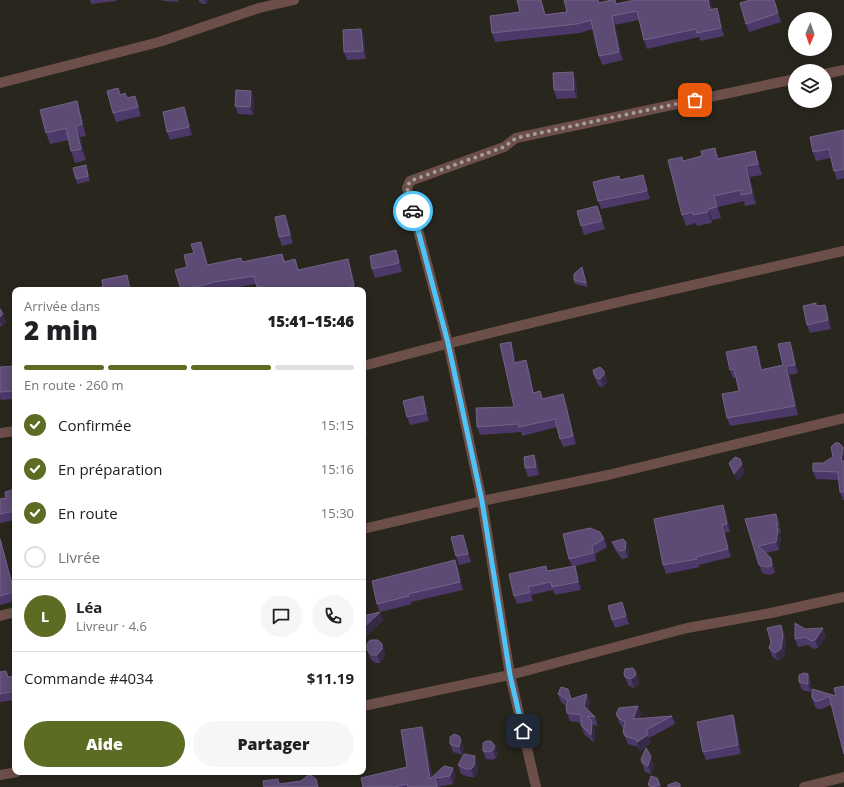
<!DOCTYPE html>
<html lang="fr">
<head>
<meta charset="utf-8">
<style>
  :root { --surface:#fff; --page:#f6f6f6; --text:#202124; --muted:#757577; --line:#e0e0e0; --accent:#5c6c23 }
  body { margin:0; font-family:"Open Sans",sans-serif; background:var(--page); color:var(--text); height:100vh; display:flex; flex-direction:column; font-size:15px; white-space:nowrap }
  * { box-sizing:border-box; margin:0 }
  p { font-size:13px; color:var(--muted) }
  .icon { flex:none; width:22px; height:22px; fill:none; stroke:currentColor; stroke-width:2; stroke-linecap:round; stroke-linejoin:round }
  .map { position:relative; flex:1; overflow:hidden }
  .details { position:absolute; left:12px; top:287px; width:354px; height:488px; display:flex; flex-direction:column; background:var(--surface); border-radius:8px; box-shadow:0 2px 10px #0003 }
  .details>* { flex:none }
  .needle { width:26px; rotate:182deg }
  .buttons { position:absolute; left:788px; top:12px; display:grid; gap:8px }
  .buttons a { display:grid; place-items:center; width:44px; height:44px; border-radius:50%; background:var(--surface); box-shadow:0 2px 10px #0003; font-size:20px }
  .pin { position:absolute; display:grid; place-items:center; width:34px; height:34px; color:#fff; margin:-17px; border-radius:8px; box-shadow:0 2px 6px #0006 }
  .courier { position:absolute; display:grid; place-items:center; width:40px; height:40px; margin:-20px; border:3px solid #4fc3f7; border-radius:50%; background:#fff; color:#222; box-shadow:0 1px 5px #0007 }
  .head em { font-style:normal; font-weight:800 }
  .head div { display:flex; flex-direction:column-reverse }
  .head { display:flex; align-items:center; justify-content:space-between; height:68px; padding:0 12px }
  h1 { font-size:26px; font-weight:800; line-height:30px }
  .bar { display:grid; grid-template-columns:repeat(4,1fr); gap:6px 4px; align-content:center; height:48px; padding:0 12px }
  .bar i { height:5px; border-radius:3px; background:var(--line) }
  .bar .current { background:var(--accent) }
  .bar p { grid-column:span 4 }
  .line { display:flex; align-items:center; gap:10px; padding:0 12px; border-top:1px solid var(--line) }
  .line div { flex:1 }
  .round { display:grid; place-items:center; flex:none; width:42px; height:42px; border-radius:21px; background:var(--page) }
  ol { padding:0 12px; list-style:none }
  li { display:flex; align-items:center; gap:12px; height:44px }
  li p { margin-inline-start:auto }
  li .icon { padding:4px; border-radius:50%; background:var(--accent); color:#fff; stroke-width:4 }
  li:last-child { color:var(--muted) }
  li i { width:22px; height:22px; border:2px solid var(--line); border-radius:50% }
  .primary-button { display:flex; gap:8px; margin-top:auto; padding:8px 12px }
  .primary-button a { flex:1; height:46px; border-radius:24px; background:var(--accent); color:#fff; font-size:16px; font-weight:800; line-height:46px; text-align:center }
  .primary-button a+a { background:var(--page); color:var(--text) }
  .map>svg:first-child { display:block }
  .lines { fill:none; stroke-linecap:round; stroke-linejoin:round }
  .street { stroke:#6d4f49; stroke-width:10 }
  .wall { fill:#4c396a }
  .shaded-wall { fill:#372a46 }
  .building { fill:#5d4b76; stroke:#726386 }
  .done { stroke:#a2a099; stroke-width:4; stroke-dasharray:0 7.2 }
  .route { stroke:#4fc3f7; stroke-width:5 }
</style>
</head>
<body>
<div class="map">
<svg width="844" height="787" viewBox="0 0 844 787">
  <rect width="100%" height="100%" fill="#28261d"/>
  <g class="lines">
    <!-- street -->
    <path class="street" d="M825,74L844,70
      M0,83L159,42L259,8L294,0
      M363,366C522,323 683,287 844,251
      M0,433L15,431
      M363,529L482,501L608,475L844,418
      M0,616L15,612
      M363,706L510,675L687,628L771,613L844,597
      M0,775L17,772
      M536,787L510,675L482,501L448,343L407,188L410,181L504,147L516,138L795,79
      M804,787L844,777"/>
  </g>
  <!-- wall -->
  <path class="wall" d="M90,0H116V1L91,4Z
    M162,0H178V2L163,1Z
    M199,0H208L206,4H202L199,2Z
    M541,0L545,14L567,12L600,2L615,0L617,4L635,0H710L712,9L717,8L720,17L724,36L700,41L699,37L647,49L644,40L639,20L615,25L623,60L602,65L599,56L593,29L580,33L495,42L492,33L520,12Z
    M774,0L781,22L749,32L746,24Z
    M361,29L364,37L366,59L347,60L344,52Z
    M576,80L577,98L557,99L554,90Z
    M118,88L121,95L125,93L127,98L138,104L141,116L116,122L113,113Z
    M254,99L253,115L238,114L235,106Z
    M184,107L187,115L192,135L170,140L167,132Z
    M81,113L86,136L80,137L86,160L75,163L71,151L69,140L50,144L46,133Z
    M844,130V178L837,180L834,171L830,158L816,161L813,152Z
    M715,148L719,158L755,151L759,162L762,175L750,177L756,204L745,206L744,201L718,207L721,218L712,220V223L697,226L696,223L686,226L682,215V157L683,161L702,156Z
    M87,169L90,181L77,184L76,179Z
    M619,176L620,180L646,183L650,199L601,209L598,201Z
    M597,206L605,229L584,235L581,226Z
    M288,223L293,243L282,246L279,237Z
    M201,242L204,250L208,265L241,258L243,262L282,254L285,261L298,267L299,270L351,268L356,290H258L256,284L221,290H181L187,267L194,253Z
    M396,250L399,258L402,272L375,278L372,269Z
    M582,267L583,271L588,287L575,284L574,280Z
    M816,303L817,306L828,313L831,329L810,333L807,325Z
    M0,309L6,322L2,326H0Z
    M511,342L514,351L516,363L526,360L529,369L534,393L540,391L543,399L566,403L576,444L563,447L560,439L557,427L522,436L521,432L480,435L477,427L514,407Z
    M793,350L798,373L790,375L798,415L730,426L727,418L739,391L736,377L733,378L730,370L759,355L762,369L783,365Z
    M15,366V399L1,400L0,397V367Z
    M604,371L607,380V383L603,387L599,386L597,383L594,374Z
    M426,405L429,421L410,425L407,417Z
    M363,420L367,435L363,436Z
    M843,447L844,450V500H843L840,492L838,480L816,479L813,471L823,463L833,457Z
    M534,455L537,463L539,475L528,477L525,468Z
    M15,489V520L0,523V499L6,498Z
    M726,513L730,532L725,533L731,557L699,565L700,567L666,574L663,565Z
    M745,519L779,522L781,533H779L781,538L779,550L766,553L774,566L775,573L770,575L762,573Z
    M0,539L3,547L15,593V601L0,605Z
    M604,539L607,547L595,554L596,561L575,566L578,574L581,590L555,595L553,590L531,595L533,601L517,604L514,596L547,571L572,566L569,559Z
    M612,542L629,550L628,558L622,559L615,550Z
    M466,543L471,562L459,565L456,556Z
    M455,560L458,568L463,590L411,602L412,604L380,612L377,604Z
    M625,611L629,624L615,628L612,620Z
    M380,612L383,620L366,637H363V616Z
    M781,625L784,633L786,643L784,657L778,661L772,656L769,648Z
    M805,629L826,636L818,648L814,649L808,645L798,647L795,639Z
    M367,650L385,652V657L380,663H375L370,658Z
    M0,672L9,677L15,676V700L0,702Z
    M808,674L811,683V692L802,690L799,682Z
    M625,677L639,681L638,685L634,688L628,685Z
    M844,686V755L831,705L822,709H818L815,707L812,698V689L836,696Z
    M558,694L572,699L587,694L590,702L588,710L595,717L598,726L593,725L595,730L594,743L584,734L581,725V723L570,721L567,713L566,706L561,702Z
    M638,706L641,714L639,719L672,716L675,724L649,738L651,743L640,751L638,747L628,744L623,732L624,728L622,727L619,722L616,714Z
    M733,715L736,724L741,754L706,760L703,752Z
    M422,727L425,735L432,777L444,766L456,776L453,784L438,787H363L407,767Z
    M491,741L498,754L496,758L492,760L486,759L483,751Z
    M450,744L464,748L462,755L453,752Z
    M641,759L654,765L651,774L645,772Z
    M458,765H478L477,774L474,777H469L461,774Z
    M648,785H660L661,787H649Z"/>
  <!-- shaded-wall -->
  <path class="shaded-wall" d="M205,0H208L206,4Z
    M541,0L543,6L548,23L545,15Z
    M708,0H710L713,18L710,10Z
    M717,8L720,17L724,36L721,28Z
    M612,16L615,25L623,60L619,52Z
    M361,29L364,37L366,59L363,51Z
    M573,72L576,80L577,98L574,90Z
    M251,91L254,99L253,115L250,107Z
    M135,96L138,104L141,116L138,107Z
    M77,101L81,113L86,136L82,124Z
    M184,107L187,115L192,135L189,127Z
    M76,126L80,137L86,160L81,149Z
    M715,148L719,159H717Z
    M755,151L759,162L762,175L758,164Z
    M746,166L750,177L756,204L752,193Z
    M643,175L646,183L650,199L647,191Z
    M714,196L718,207L721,218L717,207Z
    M708,209L712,220V223L708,212Z
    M285,215L288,223L293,243L290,235Z
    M201,242L204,250L210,273L207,265Z
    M396,250L399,258L402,272L399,263Z
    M295,259L298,267L301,279L298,270Z
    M348,259L351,268L356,290L354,286Z
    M127,275L132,290H130Z
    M825,305L828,313L831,329L828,320Z
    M3,314L6,322L2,326L0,321V317Z
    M511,342L514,351L517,371L514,363Z
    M790,342L793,350L798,373L795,365Z
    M756,346L759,355L764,378L761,370Z
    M526,360L529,369L536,401L533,393Z
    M786,366L790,375L798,415L795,406Z
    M604,371L607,380V383L603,387L600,379Z
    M563,394L566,403L576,444L573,436Z
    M423,396L426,405L429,421L426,413Z
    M363,420L367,435L363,423Z
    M843,447L844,450V469L841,461Z
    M534,455L537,463L539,475L536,467Z
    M742,464L745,473L737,482L734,474Z
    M723,505L726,513L730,532L727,524Z
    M776,514L779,522L781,533L778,525Z
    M722,525L725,533L731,557L728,549Z
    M776,525L781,538L779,550L776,542Z
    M463,535L466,543L471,562L468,554Z
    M0,539L3,547L15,593V595Z
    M626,542L629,550L628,558L625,550Z
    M771,558L774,566L775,573L772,565Z
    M455,560L458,568L463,590L460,582Z
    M575,566L578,574L581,590L578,582Z
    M622,602L625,611L629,624L626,616Z
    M380,612L383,620L366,637L363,628Z
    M781,625L784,633L786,643L784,657L778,661L775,653Z
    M823,628L826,636L818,648L815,640Z
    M382,644L385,652V657L380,663L377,655Z
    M636,673L639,681L638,685L634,688L631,679Z
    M808,674L811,683V692L808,684Z
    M587,694L590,702L587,714L584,706Z
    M638,706L641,714L636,727L633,719Z
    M733,715L736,724L741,754L738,745Z
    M592,722L595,730L594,743L591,735Z
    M422,727L425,735L433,787L430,779Z
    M646,730L651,743L640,751L637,742Z
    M461,740L464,748L462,755L459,747Z
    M495,746L498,754L496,758L493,750Z
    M475,756L478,765L477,774L474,777L471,769Z
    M651,756L654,765L651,774L648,766Z
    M453,768L456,776L453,784L450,776Z"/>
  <!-- building -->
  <path class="building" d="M517,0H541L545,15L567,12L564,0H598L599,3L611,0H615L616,4L635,0H708L710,10L717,8L721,28L697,33L696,29L644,40L637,11L612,16L619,52L599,56L591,20L577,24L492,33L490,16L520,12Z
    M750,0H774L778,13L746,24L740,3Z
    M361,29L363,51L344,52L343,30Z
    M573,72L574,90H554L553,73Z
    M118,88L120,95L125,93L127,98L135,96L138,107L113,113L107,91Z
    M236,90L251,91L250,107L235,106Z
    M77,101L82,124L76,126L81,149L71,151L66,128L46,133L40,110Z
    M184,107L189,127L167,132L163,112Z
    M844,130V169L834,171L829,149L813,152L810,137Z
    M715,148L717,159L755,151L758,164L746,166L752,193L741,195V190L714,196L717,207L708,209V212L693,215V212L682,215L668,160L682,157L683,161L702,156L701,151Z
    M86,165L88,176L76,179L73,168Z
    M643,175L647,191L598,201L593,182L619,176L620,180Z
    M597,206L602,221L581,226L577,211Z
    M285,215L290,235L279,237L275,217Z
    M201,242L207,265L241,258L242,262L282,254L284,262L295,259L298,270L348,259L354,286L338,290H262L261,286L257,287L254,276L214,282L184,290H181L175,270L187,267L184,255L194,253L191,244Z
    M396,250L399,263L372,269L370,256Z
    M582,267L586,283L574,280V274Z
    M127,275L130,290H76L103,287L102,280Z
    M816,303V306L825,305L828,320L807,325L803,306Z
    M0,309L3,314L0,317Z
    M511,342L514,363L526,360L533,393L540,391L542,399L563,394L573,436L560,439L555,419L519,427L518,424L477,427L476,408L514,407L500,344Z
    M790,342L795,365L786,366L795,406L727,418L722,394L739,391L734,369L730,370L726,352L756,346L761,370L783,365L778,344Z
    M15,366V391L0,392V367Z
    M600,367L604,371V375L600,379L596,378L594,374L593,370Z
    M423,396L426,413L407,417L403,401Z
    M835,443H839L843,447L841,461H844V492H840L838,472L813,471V463H823L833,457L831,447Z
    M534,455L536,467L525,468L524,457Z
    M735,457L740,459L742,464L734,474L729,463Z
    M15,489V511L0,514V499L6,498L5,492Z
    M723,505L727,524L722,525L728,549L696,557L697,559L663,565L654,519Z
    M776,514L778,525H776L778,530L776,542L758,546L771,558L772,565L767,567L759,565L745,519Z
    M590,528L600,532L604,539L592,546L593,553L569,559L563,534Z
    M463,535L468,554L456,556L451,537Z
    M0,539L14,592L0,596Z
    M623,539L626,542L625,550L619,551L612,542Z
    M455,560L460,582L408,594L409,596L377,604L372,581Z
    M546,566L547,571L575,566L578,582L552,587L551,582L528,587L530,592L514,596L509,574Z
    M622,602L626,616L612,620L608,606Z
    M380,612L363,628V616Z
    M795,623L805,629L823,628L815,640L811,641L805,637L795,639Z
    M781,625L783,635L781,649L775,653L769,648L771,642L767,628Z
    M370,640H378L382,644V649L377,655H372L367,650V644Z
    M633,668L636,673L635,676L631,679L625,677L624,673L625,669Z
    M6,671L8,677L15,676V691L0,694V672Z
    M804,673L808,674V684L799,682V675Z
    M844,686V754L829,696L819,701H815L812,698V689L836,696L834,688Z
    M561,687L568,689L571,699L587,694L584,706L595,717L588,716L592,722L591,735L581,725V715L567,713L566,708L568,700L558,694Z
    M638,706L633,719L672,716L646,730L648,735L637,742L635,739L625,736L623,732L625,721L619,719L616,714L619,708Z
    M733,715L738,745L703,752L697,722Z
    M422,727L430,779L444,766L453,768L450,776L435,778L437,787H408L407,784L394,787H363L361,778L407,767L401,730Z
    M454,734L459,736L461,740L459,747L450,744V737Z
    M486,741H491L495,746L493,750L489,752L483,751V743Z
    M646,748L651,756L648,766L642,763L641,759Z
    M464,754L475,756L474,766L471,769H466L458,765Z
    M311,775L316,779L318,787H264L263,781L278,779L279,784L301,781L307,776Z
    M651,776L657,778L660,785L651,787L648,785Z
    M676,782L680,784V787H668V785Z"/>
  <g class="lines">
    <!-- done -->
    <path class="done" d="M413,211L407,188L410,181L504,147L516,138L695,100"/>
    <!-- route -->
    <path class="route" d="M413,211L448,343L482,501L510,675L523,731"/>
  </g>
</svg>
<div class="buttons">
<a><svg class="needle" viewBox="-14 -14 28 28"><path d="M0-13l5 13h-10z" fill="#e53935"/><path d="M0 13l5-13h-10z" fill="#757577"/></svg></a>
<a><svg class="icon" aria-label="layers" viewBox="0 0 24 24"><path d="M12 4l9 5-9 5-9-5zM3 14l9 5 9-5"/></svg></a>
</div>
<div class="pin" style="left:695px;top:100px;background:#ea580c"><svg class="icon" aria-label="bag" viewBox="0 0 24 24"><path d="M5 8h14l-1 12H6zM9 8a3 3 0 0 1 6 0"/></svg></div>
<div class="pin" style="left:523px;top:731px;background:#1f2937"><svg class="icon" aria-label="home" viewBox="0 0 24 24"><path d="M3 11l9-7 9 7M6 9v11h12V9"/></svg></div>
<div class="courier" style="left:413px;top:211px"><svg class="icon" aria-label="car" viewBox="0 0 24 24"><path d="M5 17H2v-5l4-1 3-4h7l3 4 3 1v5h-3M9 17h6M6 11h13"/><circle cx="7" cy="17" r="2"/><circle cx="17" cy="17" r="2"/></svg></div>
<section class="details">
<div class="head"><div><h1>2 min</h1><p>Arrivée dans</p></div><em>15:41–15:46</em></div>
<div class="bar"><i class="current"></i><i class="current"></i><i class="current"></i><i></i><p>En route · 260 m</p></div>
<ol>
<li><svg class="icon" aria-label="check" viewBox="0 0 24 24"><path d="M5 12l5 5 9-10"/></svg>Confirmée<p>15:15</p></li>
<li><svg class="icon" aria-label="check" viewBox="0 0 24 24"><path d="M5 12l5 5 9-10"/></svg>En préparation<p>15:16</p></li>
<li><svg class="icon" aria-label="check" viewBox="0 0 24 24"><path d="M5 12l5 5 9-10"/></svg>En route<p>15:30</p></li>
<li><i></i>Livrée</li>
</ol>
<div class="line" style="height:72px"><b class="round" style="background:var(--accent);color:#fff">L</b><div><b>Léa</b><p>Livreur · 4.6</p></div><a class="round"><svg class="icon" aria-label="chat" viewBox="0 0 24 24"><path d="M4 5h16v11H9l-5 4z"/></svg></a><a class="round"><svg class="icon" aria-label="phone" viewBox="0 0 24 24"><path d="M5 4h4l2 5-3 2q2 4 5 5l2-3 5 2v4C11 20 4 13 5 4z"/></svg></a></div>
<div class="line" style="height:52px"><div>Commande #4034</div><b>$11.19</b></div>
<div class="primary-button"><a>Aide</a><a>Partager</a></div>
</section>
</div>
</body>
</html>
